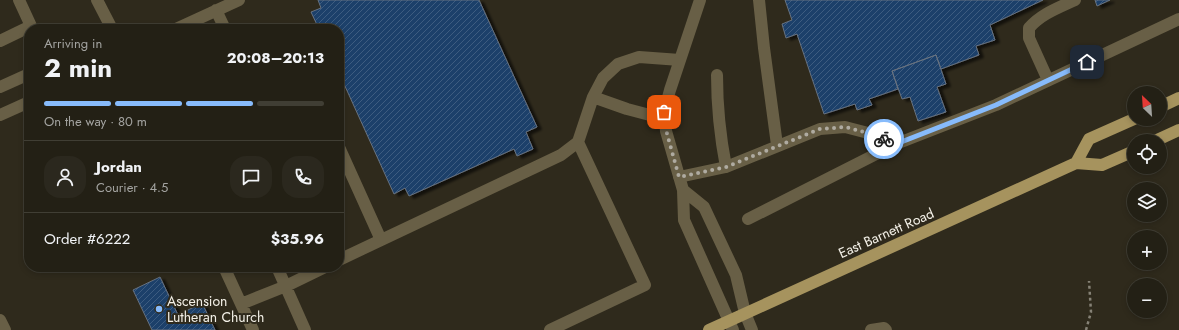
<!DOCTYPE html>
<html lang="en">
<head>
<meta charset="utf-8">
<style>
  :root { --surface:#232015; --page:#2b281e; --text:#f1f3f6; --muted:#a3a3a0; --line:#403e34; --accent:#87bbfb }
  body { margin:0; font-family:Jost,sans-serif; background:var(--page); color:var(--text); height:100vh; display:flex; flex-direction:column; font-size:15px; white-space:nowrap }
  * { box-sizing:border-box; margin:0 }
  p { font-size:13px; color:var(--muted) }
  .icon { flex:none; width:22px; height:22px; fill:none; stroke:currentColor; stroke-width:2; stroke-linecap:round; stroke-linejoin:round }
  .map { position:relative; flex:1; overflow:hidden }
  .sheet { position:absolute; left:24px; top:24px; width:320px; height:248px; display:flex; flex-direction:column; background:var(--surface); border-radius:16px; box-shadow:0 2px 6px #0003,0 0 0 1px var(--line) }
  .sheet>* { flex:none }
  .needle { width:26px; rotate:335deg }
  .controls { position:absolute; left:1127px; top:86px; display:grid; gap:8px }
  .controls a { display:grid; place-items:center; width:40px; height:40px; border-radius:50%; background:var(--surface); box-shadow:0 2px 6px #0003,0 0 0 1px var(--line); font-size:20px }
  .pin { position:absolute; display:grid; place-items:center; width:34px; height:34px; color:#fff; margin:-17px; border-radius:8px; box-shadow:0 2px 6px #0006 }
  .courier { position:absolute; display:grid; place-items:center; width:40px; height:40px; margin:-20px; border:3px solid #87bbfb; border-radius:50%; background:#fff; color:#222; box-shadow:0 1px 5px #0007 }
  .head em { font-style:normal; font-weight:700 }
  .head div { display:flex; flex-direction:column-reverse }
  .head { display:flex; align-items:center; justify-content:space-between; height:68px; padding:0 20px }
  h1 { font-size:26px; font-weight:700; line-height:30px }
  .bar { display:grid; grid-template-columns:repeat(4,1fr); gap:6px 4px; align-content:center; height:48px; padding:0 20px }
  .bar i { height:5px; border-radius:3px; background:var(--line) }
  .bar .active { background:var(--accent) }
  .bar p { grid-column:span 4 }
  .line { display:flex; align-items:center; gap:10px; padding:0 20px; border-top:1px solid var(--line) }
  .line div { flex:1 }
  .round { display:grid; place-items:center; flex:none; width:42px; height:42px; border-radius:16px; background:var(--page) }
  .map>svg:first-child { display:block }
  .building { fill:url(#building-hatch); stroke:#677280; filter:url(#shadow) }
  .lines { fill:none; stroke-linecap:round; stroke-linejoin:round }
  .path { stroke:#868276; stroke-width:2.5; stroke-dasharray:3 3; stroke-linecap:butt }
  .minor { stroke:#685f46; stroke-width:12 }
  .major { stroke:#a6935e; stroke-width:12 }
  .done { stroke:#afaba1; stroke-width:4; stroke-dasharray:0 7.2 }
  .route { stroke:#87bbfb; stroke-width:5 }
  .poi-dot { fill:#87bbfb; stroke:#2f2a1c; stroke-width:1.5 }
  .labels { text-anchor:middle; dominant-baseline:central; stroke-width:4; stroke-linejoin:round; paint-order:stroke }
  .street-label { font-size:14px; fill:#f4f1e8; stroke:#2f2a1c }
  .poi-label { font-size:14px; fill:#f4f1e8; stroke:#2f2a1c; text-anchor:start }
</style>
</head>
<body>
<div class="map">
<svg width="1179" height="330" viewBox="0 0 1179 330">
  <defs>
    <pattern id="building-hatch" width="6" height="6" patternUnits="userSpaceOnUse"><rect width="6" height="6" fill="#1a3f6b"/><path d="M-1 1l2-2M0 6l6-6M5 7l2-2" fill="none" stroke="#3c5b80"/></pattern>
    <filter id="shadow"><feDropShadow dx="4.5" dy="2.5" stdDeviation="1" flood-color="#0009"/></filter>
  </defs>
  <rect width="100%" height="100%" fill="#2f2a1c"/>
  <!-- building -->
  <path class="building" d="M318,0H479L537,127L526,132L533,149L517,156L514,149L409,196L405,188L394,194L339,73V29H319L311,12L321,8Z
    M785,0H1043L990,25L995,40L976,46L979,55L941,69L936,55L892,71L898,89L869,99L872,105L857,110L855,104L824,114L797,34L786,38L782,24L792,20Z
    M1095,0H1110L1097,6Z
    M936,55L946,84L937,87L946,112L918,121L910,97L902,99L892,71Z
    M160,277L178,315L202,303L215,330H152L133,290Z"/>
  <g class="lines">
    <!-- path -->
    <path class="path" d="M1086,330L1091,312L1089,281"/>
    <!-- minor -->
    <path class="minor" d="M97,0L112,29
      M700,0L670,90L664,112L666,131L683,190L684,220L733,330
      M759,0L764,48L777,145
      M216,10L225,29
      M176,29L239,0
      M0,41L31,26L19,0
      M717,75C717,106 720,136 726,167
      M1048,80L1029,38V28C1041,14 1058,8 1075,0
      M0,87L29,74
      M593,97L627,109L665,119
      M0,115L29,102
      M339,147L381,240
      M679,177L726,167L820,129L845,127L872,134L896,144L996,105L1179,19
      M683,190L704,207L736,275L745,313L752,330
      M748,219L896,144
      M339,260L561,155L578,142L593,97L603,78L618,64L639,57L680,60
      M224,267L253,330
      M277,267L305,330
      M241,304L286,286L325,267
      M0,320L5,330
      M550,330L645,285L578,142
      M871,330L884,328L886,330"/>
    <!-- major -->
    <path class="major" d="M1160,107L1179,98
      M1155,141L1179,130
      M1076,163L1089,139L1134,119
      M709,330L1076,163L1102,165L1134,151"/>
  </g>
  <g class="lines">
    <!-- done -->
    <path class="done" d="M664,112L666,130L679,177L726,167L820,129L845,127L872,134L884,139"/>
    <!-- route -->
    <path class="route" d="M884,139L896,144L996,105L1087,62"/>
  </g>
  <!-- markers -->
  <circle class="poi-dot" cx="159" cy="309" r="4"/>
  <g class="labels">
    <!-- street labels -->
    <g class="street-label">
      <text transform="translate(886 233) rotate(-24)">East Barnett Road</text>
    </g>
    <!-- poi labels -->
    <g class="poi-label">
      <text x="167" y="301">Ascension<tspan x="167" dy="16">Lutheran Church</tspan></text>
    </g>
  </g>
</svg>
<div class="controls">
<a><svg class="needle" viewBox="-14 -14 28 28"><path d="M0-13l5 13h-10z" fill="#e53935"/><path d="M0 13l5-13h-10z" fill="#a3a3a0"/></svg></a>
<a><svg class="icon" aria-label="locate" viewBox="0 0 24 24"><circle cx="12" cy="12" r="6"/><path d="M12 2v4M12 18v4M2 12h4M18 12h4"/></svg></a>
<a><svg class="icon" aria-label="layers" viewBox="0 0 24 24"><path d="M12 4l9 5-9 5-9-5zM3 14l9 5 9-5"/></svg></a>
<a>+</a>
<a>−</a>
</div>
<div class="pin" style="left:664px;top:112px;background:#ea580c"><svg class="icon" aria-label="bag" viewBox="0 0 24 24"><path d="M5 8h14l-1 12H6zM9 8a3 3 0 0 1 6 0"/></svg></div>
<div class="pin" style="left:1087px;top:62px;background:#1f2937"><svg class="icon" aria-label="home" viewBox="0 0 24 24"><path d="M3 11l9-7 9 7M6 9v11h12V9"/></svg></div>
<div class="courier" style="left:884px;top:139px"><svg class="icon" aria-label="bike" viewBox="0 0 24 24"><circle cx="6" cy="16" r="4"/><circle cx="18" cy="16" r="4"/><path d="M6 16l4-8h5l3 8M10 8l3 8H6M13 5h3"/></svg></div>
<section class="sheet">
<div class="head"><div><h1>2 min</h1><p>Arriving in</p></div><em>20:08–20:13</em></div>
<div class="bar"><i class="active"></i><i class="active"></i><i class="active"></i><i></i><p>On the way · 80 m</p></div>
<div class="line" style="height:72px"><a class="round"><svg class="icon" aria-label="person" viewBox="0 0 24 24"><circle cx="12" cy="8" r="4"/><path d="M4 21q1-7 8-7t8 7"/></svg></a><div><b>Jordan</b><p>Courier · 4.5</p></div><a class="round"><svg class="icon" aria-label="chat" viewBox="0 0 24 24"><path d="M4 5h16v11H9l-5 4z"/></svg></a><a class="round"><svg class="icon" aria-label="phone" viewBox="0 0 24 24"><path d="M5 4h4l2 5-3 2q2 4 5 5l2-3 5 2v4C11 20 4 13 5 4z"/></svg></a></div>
<div class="line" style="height:52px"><div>Order #6222</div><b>$35.96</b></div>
</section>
</div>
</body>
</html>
